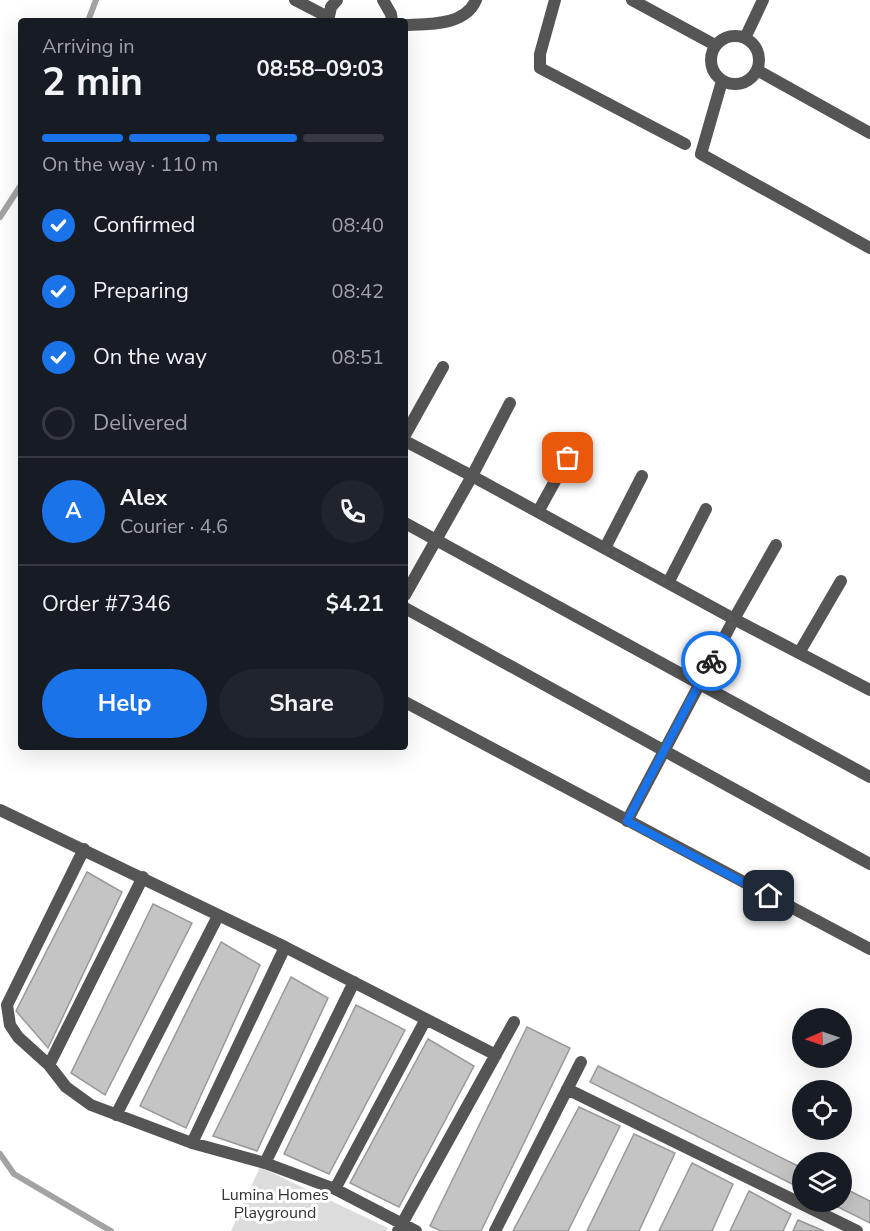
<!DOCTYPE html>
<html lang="en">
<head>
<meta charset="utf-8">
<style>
  :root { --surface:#171b24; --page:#20242c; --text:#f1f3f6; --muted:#9ea1a6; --line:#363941; --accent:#1a73e8 }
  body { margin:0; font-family:"Nunito Sans",sans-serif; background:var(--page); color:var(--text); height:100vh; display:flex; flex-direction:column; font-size:22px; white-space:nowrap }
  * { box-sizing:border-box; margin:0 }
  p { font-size:20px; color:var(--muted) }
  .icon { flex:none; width:33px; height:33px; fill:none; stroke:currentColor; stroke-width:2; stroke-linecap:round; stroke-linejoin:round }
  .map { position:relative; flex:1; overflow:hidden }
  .sheet { position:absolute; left:18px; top:18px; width:390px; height:732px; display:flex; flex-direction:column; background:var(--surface); border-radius:6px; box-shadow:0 6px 24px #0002 }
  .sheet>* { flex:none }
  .needle { width:39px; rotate:268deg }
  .tools { position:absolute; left:792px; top:1008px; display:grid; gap:12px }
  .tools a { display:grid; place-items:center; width:60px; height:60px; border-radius:50%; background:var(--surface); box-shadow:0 6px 24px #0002; font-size:30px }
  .pin { position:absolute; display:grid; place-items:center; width:51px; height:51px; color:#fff; margin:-26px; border-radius:12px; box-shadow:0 3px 9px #0006 }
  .courier { position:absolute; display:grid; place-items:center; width:60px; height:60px; margin:-30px; border:4px solid #1a73e8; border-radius:50%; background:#fff; color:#222; box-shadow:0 2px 8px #0007 }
  .head em { font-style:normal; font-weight:700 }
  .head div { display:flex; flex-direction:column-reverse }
  .head { display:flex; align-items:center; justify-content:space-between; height:102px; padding:0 24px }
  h1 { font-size:39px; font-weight:700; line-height:45px }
  .bar { display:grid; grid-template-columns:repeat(4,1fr); gap:9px 6px; align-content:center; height:72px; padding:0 24px }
  .bar i { height:8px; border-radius:4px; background:var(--line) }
  .bar .current { background:var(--accent) }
  .bar p { grid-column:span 4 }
  .line { display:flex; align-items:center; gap:15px; padding:0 24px; border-top:2px solid var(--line) }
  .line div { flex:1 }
  .round { display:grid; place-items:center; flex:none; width:63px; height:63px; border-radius:32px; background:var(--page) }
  ol { padding:0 24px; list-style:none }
  li { display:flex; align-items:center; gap:18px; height:66px }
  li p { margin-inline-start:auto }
  li .icon { padding:6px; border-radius:50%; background:var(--accent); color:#fff; stroke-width:4 }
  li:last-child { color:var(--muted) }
  li i { width:33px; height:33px; border:3px solid var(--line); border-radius:50% }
  .action { display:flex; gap:12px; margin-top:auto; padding:12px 24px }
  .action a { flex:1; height:69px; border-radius:36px; background:var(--accent); color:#fff; font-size:24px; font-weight:700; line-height:69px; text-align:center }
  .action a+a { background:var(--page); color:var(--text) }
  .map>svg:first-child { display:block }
  .green { fill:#dcdcdc }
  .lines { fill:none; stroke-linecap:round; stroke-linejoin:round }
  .stream { stroke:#a3a3a3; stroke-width:6 }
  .building { fill:#c4c4c4; stroke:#999; stroke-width:1.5 }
  .street { stroke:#555; stroke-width:12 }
  .done { stroke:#595959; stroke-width:6; stroke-dasharray:0 10.8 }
  .route { stroke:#1a73e8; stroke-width:8 }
  .labels { text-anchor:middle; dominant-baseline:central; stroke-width:6; stroke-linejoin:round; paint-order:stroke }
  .park-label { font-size:16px; fill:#333; stroke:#fff }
</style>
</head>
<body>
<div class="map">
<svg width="870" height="1231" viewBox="0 0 870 1231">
  <rect width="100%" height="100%" fill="#fff"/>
  <!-- green -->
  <path class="green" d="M260,1167L388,1228L386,1231H231Z"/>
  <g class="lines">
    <!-- stream -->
    <path class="stream" d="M88,21L96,0
      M0,217L21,185
      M0,1154L14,1174L111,1231"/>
  </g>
  <!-- building -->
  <path class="building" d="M87,872L122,892L48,1048L16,1011Z
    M153,904L192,923L105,1095L71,1073Z
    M221,942L260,965L186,1128L140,1106Z
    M291,977L328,998L257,1151L213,1136Z
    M356,1005L405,1030L329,1174L284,1154Z
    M527,1027L570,1048L481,1231H441L430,1226Z
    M428,1039L474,1066L399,1207L350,1183Z
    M598,1066L802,1168V1189L590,1082Z
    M579,1107L620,1126L568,1231H513Z
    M634,1134L675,1153L639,1231H587Z
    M692,1163L733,1184L712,1231H659Z
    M842,1187L870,1201V1223L828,1202H842Z
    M749,1191L791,1214L783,1231H730Z
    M798,1220L824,1231H793Z"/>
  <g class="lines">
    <!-- street -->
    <path class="street" d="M295,0L328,17
      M383,0L391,14L392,21
      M555,0L540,54V68L685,144
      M632,0L715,45
      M328,21L331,7L337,0
      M405,25C429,24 465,26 476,0
      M711 60a24 24 0 1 1 48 0a24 24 0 1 1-48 0Z
      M745,38L763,0
      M757,70L870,133
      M722,81L701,154L870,248
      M405,435L443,367
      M405,441L472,476L510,403
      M538,512L578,439
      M405,523L870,777
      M605,548L642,476
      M668,583L706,509
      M405,595L472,476L734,619L870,690
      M405,608L870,864
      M799,653L841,581
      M405,702L870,949
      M0,810L285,947L496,1055
      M627,821L734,619L776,545
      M84,849L7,1005L10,1025L18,1037L49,1065L66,1087L91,1105L192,1143L265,1163L335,1189L416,1231
      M49,1065L143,877
      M567,1089L857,1231
      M116,1115L218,916
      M192,1143L285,947
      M265,1163L354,982
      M335,1189L426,1019
      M398,1231L514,1022
      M495,1231L581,1062"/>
  </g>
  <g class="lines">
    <!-- done -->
    <path class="done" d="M568,458L538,512L734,619L711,661"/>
    <!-- route -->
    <path class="route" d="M711,661L627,821L769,896"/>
  </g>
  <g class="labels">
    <!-- park labels -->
    <g class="park-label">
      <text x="275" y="1195">Lumina Homes<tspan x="275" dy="18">Playground</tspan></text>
    </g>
  </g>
</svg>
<div class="tools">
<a><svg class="needle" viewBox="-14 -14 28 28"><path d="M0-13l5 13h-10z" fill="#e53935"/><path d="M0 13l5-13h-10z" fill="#9ea1a6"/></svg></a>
<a><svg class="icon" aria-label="locate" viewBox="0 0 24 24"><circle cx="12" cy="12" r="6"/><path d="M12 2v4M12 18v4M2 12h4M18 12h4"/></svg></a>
<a><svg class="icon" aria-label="layers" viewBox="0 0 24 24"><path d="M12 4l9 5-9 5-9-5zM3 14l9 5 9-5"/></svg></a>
</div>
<div class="pin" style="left:568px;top:458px;background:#ea580c"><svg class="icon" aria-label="bag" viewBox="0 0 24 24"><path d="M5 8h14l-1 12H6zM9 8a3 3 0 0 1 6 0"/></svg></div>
<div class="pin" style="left:769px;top:896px;background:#1f2937"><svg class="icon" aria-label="home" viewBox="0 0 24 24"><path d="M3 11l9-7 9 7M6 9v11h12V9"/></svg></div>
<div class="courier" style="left:711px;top:661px"><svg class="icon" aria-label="bike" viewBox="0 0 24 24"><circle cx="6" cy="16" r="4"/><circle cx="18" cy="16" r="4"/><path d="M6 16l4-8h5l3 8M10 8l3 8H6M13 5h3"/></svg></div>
<section class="sheet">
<div class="head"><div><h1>2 min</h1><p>Arriving in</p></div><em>08:58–09:03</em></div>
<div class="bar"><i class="current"></i><i class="current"></i><i class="current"></i><i></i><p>On the way · 110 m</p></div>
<ol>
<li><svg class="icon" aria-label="check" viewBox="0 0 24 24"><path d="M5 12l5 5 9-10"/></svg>Confirmed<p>08:40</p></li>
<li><svg class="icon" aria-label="check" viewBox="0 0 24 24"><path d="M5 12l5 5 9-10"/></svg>Preparing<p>08:42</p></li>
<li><svg class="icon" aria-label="check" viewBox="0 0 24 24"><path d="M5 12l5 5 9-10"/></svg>On the way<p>08:51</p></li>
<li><i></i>Delivered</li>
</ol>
<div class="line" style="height:108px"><b class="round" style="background:var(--accent);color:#fff">A</b><div><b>Alex</b><p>Courier · 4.6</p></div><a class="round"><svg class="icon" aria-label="phone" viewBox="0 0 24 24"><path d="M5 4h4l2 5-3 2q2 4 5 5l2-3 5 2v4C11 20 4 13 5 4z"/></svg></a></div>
<div class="line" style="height:78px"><div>Order #7346</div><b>$4.21</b></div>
<div class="action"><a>Help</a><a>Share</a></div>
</section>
</div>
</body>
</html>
